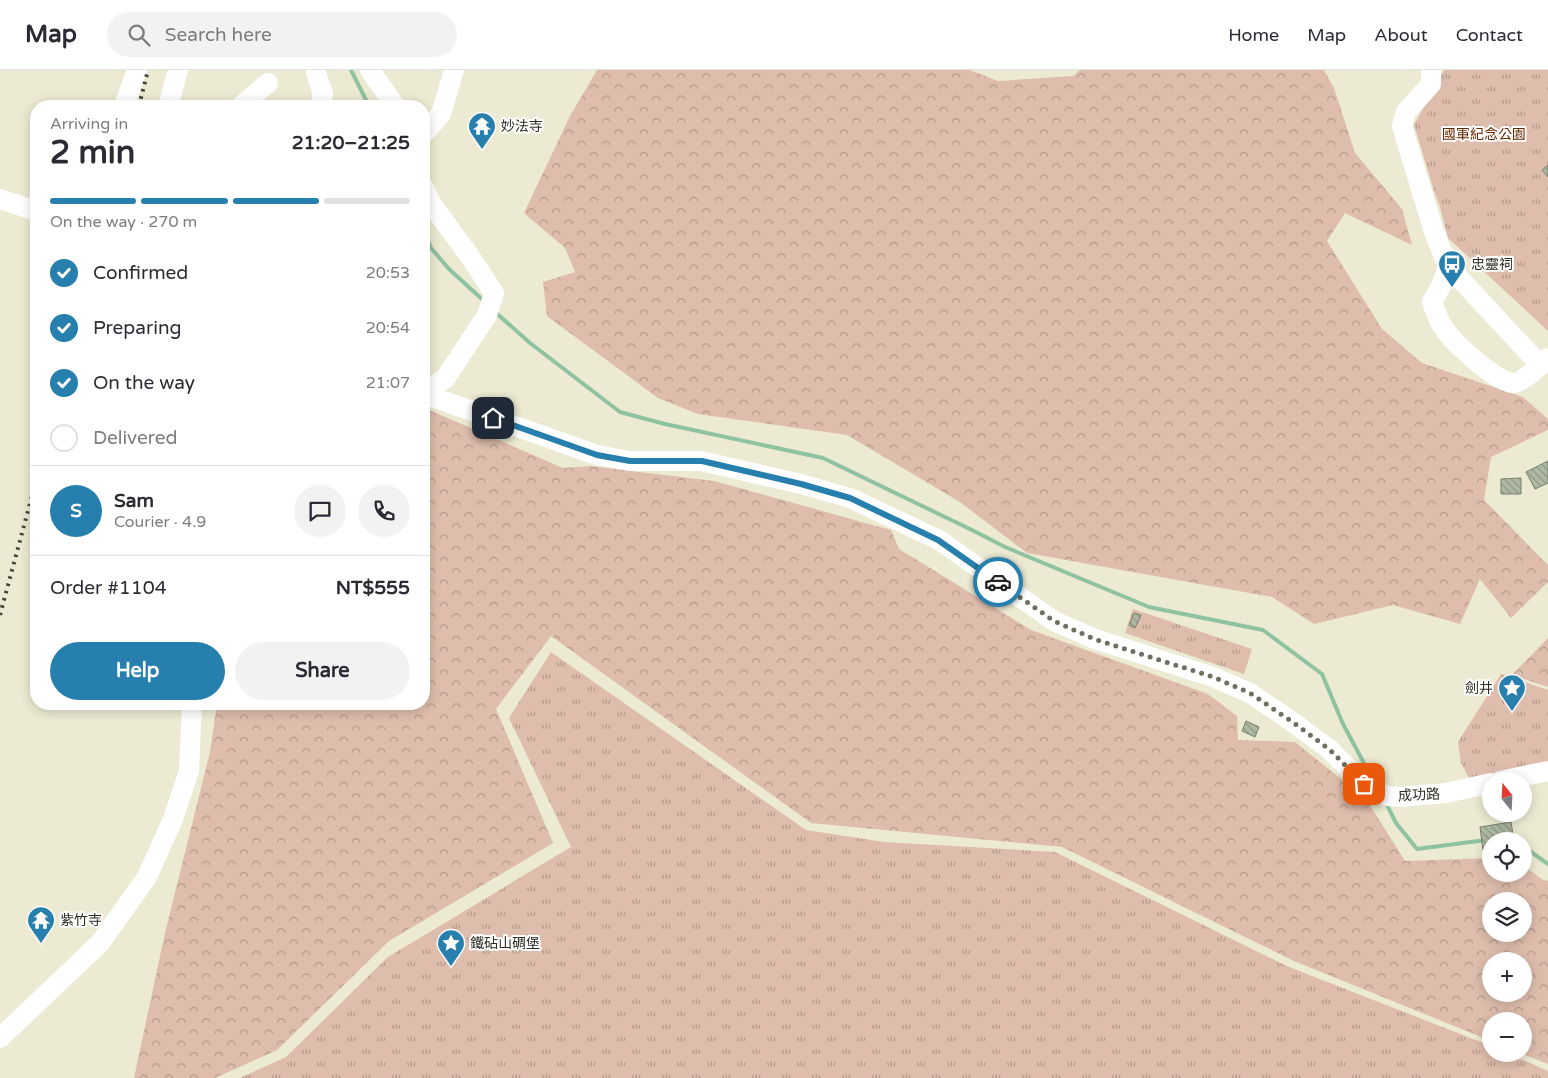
<!DOCTYPE html>
<html lang="en">
<head>
<meta charset="utf-8">
<style>
  :root { --surface:#fff; --page:#f2f2f3; --text:#2b2b33; --muted:#7c7c81; --line:#e1e1e2; --accent:#277fae }
  body { margin:0; font-family:"Varela Round","Noto Sans TC",sans-serif; background:var(--page); color:var(--text); height:100vh; display:flex; flex-direction:column; font-size:19px; white-space:nowrap }
  * { box-sizing:border-box; margin:0 }
  p { font-size:16px; color:var(--muted) }
  .icon { flex:none; width:28px; height:28px; fill:none; stroke:currentColor; stroke-width:2; stroke-linecap:round; stroke-linejoin:round }
  .map { position:relative; flex:1; overflow:hidden }
  .panel { position:absolute; left:30px; top:30px; width:400px; height:610px; display:flex; flex-direction:column; background:var(--surface); border-radius:20px; box-shadow:0 2px 12px #0003 }
  .panel>* { flex:none }
  .needle { width:32px; rotate:342deg }
  .buttons { position:absolute; left:1482px; top:702px; display:grid; gap:10px }
  .buttons a { display:grid; place-items:center; width:50px; height:50px; border-radius:50%; background:var(--surface); box-shadow:0 2px 12px #0003; font-size:25px }
  .pin { position:absolute; display:grid; place-items:center; width:42px; height:42px; color:#fff; margin:-21px; border-radius:10px; box-shadow:0 2px 8px #0006 }
  .courier { position:absolute; display:grid; place-items:center; width:50px; height:50px; margin:-25px; border:4px solid #277fae; border-radius:50%; background:#fff; color:#222; box-shadow:0 1px 6px #0007 }
  .overview em { font-style:normal; font-weight:800 }
  .overview div { display:flex; flex-direction:column-reverse }
  .overview { display:flex; align-items:center; justify-content:space-between; height:85px; padding:0 20px }
  h1 { font-size:32px; font-weight:800; line-height:38px }
  .bar { display:grid; grid-template-columns:repeat(4,1fr); gap:8px 5px; align-content:center; height:60px; padding:0 20px }
  .bar i { height:6px; border-radius:4px; background:var(--line) }
  .bar .on { background:var(--accent) }
  .bar p { grid-column:span 4 }
  .line { display:flex; align-items:center; gap:12px; padding:0 20px; border-top:1px solid var(--line) }
  .line div { flex:1 }
  .round { display:grid; place-items:center; flex:none; width:52px; height:52px; border-radius:26px; background:var(--page) }
  ol { padding:0 20px; list-style:none }
  li { display:flex; align-items:center; gap:15px; height:55px }
  li p { margin-inline-start:auto }
  li .icon { padding:5px; border-radius:50%; background:var(--accent); color:#fff; stroke-width:4 }
  li:last-child { color:var(--muted) }
  li i { width:28px; height:28px; border:2px solid var(--line); border-radius:50% }
  .action { display:flex; gap:10px; margin-top:auto; padding:10px 20px }
  .action a { flex:1; height:58px; border-radius:30px; background:var(--accent); color:#fff; font-size:20px; font-weight:800; line-height:58px; text-align:center }
  .action a+a { background:var(--page); color:var(--text) }
  header { display:flex; align-items:center; gap:30px; box-sizing:border-box; height:70px; padding:0 25px; background:var(--surface); border-bottom:1px solid var(--line) }
  header strong { font-size:24px }
  nav { display:flex; gap:28px; margin-inline-start:auto; font-size:18px }
  .search { width:350px; height:45px; background:var(--page); display:flex; align-items:center; gap:12px; box-sizing:border-box; padding:0 18px; border-radius:28px; color:var(--muted); font-size:19px }
  .map>svg:first-child { display:block }
  .grass { fill:url(#grass-tufts) }
  .forest { fill:url(#forest-crowns); fill-rule:evenodd }
  .lines { fill:none; stroke-linecap:round; stroke-linejoin:round }
  .stream { stroke:#8fc2a1; stroke-width:4 }
  .building { fill:url(#building-back-hatch); stroke:#77816d }
  .minor { stroke:#fff; stroke-width:20 }
  .rail { stroke:#454439; stroke-width:4; stroke-dasharray:2.5 5; stroke-linecap:butt }
  .done { stroke:#706f61; stroke-width:5; stroke-dasharray:0 9 }
  .route { stroke:#277fae; stroke-width:6 }
  .labels { text-anchor:middle; dominant-baseline:central; stroke-width:4; stroke-linejoin:round; paint-order:stroke }
  .poi-label { font-size:14px; fill:#2e2d24; stroke:#fff; text-anchor:start }
  .park-label { font-size:14px; fill:#662900; stroke:#fff }
  .street-label { font-size:14px; fill:#2e2d24; stroke:#fff }
</style>
</head>
<body>
<header>
<strong>Map</strong>
<div class="search"><svg class="icon" aria-label="search" viewBox="0 0 24 24"><circle cx="10" cy="10" r="6"/><path d="M15 15l6 6"/></svg>Search here</div>
<nav><a>Home</a><a>Map</a><a>About</a><a>Contact</a></nav>
</header>
<div class="map">
<svg width="1548" height="1008" viewBox="0 0 1548 1008">
  <defs>
    <pattern id="grass-tufts" width="24" height="20" patternUnits="userSpaceOnUse" patternTransform="scale(1.25)"><rect width="24" height="20" fill="#debdac"/><path d="M3 7l-1-3M5 7V3M7 7l1-3M15 17l-1-3M17 17v-4M19 17l1-3" fill="none" stroke="#b49a8c"/></pattern>
    <pattern id="forest-crowns" width="20" height="18" patternUnits="userSpaceOnUse" patternTransform="scale(1.25)"><rect width="20" height="18" fill="#debdac"/><path d="M2 6a3 3 0 1 1 6 0M12 15a3 3 0 1 1 6 0" fill="none" stroke="#b49a8c"/></pattern>
    <pattern id="building-back-hatch" width="6" height="6" patternUnits="userSpaceOnUse" patternTransform="scale(1.25)"><rect width="6" height="6" fill="#aeb9a3"/><path d="M-1 5l2 2M0 0l6 6M5-1l2 2" fill="none" stroke="#8e9785"/></pattern>
  </defs>
  <rect width="100%" height="100%" fill="#ecead2"/>
  <!-- grass -->
  <path class="grass" d="M1444,0H1548V261L1448,168L1440,137L1434,121L1414,55Z
    M1133,539L1252,579L1244,604L1125,563Z
    M551,582L806,760L884,772L1055,782L1289,897L1491,976V984H1510L1548,1001V1008H240L286,987L388,887L571,777L509,648Z
    M1501,604L1548,620V700L1471,712L1461,693L1458,672Z"/>
  <!-- forest -->
  <path class="forest" d="M597,0H970L998,11L1073,6L1080,0H1324L1334,18L1355,83L1402,139L1412,175L1345,143L1327,171L1382,259L1422,293L1523,327L1548,349V360L1491,387L1484,430L1548,495V512L1511,548L1480,509L1460,554L1393,535L1314,554L1272,527L1027,483L960,432L847,365L698,344L658,328L547,246L543,212L575,202L565,178L524,143L570,46Z
    M427,339L563,398L590,396L714,411L891,460L899,479L1031,560L1208,624L1237,646L1238,670L1295,672L1366,729L1405,791L1491,788V804H1524V796L1543,810L1548,811V994L1523,984L1524,951H1491V971L1294,891L1062,777L811,753L551,566L496,639L553,773L389,871L277,980L215,1008H134L165,863L210,682L217,634H424V343ZM1491,831H1524V864H1491ZM1491,891H1524V924H1491Z
    M1548,568V617L1512,605Z"/>
  <g class="lines">
    <!-- stream -->
    <path class="stream" d="M351,0L369,36
      M424,160L431,178L449,199L484,231
      M494,241L530,273L620,342L665,354L823,388L976,462L1005,477L1149,537L1263,560L1322,604L1343,654L1373,710
      M1386,733L1396,753L1417,779L1478,771H1491
      M1524,777L1548,794"/>
  </g>
  <!-- building -->
  <path class="building" d="M1548,95V107L1542,100Z
    M1548,391V413L1535,419L1526,402Z
    M1521,408V424H1501V409Z
    M1134,543L1141,545L1135,558L1129,555Z
    M1246,651L1259,657L1255,667L1242,661Z
    M1511,752L1514,771H1491V779L1483,780L1480,757Z"/>
  <g class="lines">
    <!-- minor -->
    <path class="minor" d="M370,0L395,36
      M1431,0V14L1406,42L1402,56L1434,162L1448,196L1540,295
      M316,3L323,24L320,36
      M124,36L137,0
      M168,36L178,0
      M241,36L268,13
      M424,63L441,44L454,0
      M424,118L432,135L469,185L494,223L487,245L445,309L424,321
      M0,129L36,141
      M1448,196L1441,216L1432,232C1435,241 1439,252 1445,260C1454,273 1498,314 1514,313C1522,313 1542,294 1548,288
      M424,324L597,385L630,391H701L801,414L850,428L939,470L1054,551L1095,569L1213,607L1250,623L1294,653L1329,679L1364,714L1387,726L1399,727L1446,723L1491,713
      M1500,711L1548,701
      M0,968L100,873L147,807L173,749L189,701L192,634"/>
    <!-- rail -->
    <path class="rail" d="M139,36L148,0
      M0,545L36,411"/>
  </g>
  <g class="lines">
    <!-- done -->
    <path class="done" d="M998,512L1054,551L1094,569L1213,607L1250,623L1294,653L1329,679L1364,714"/>
    <!-- route -->
    <path class="route" d="M493,348L597,385L630,391H702L801,414L850,428L938,470L998,512"/>
  </g>
  <!-- icons -->
  <defs>
    <g id="temple-pin" transform="scale(1.4375)"><path d="M0 17L-7.5 6A9.5 9.5 0 1 1 7.5 6Z" fill="#277fae" stroke="#fff"/><path d="M0-6L5-2H3V0L6.5 2.5H4V6H1.5V3h-3V6H-4V2.5H-6.5L-3 0V-2H-5Z" fill="#fff"/></g>
    <g id="bus-pin" transform="scale(1.4375)"><path d="M0 17L-7.5 6A9.5 9.5 0 1 1 7.5 6Z" fill="#277fae" stroke="#fff"/><path d="M-5-6H5V4H4V6H2V4H-2V6H-4V4H-5ZM-3.5-4V0h7V-4ZM-3.5 1.2v1.5H-2V1.2ZM2 1.2v1.5H3.5V1.2Z" fill="#fff"/></g>
    <g id="sight-pin" transform="scale(1.4375)"><path d="M0 17L-7.5 6A9.5 9.5 0 1 1 7.5 6Z" fill="#277fae" stroke="#fff"/><path d="M0-6L1.8-2.2L6-1.7L2.9 1.2L3.7 5.4L0 3.3L-3.7 5.4L-2.9 1.2L-6-1.7L-1.8-2.2Z" fill="#fff"/></g>
  </defs>
  <g fill-rule="evenodd">
    <use href="#temple-pin" x="482" y="56"/>
    <use href="#bus-pin" x="1452" y="194"/>
    <use href="#sight-pin" x="1512" y="618"/>
    <use href="#temple-pin" x="41" y="850"/>
    <use href="#sight-pin" x="451" y="873"/>
  </g>
  <g class="labels">
    <!-- poi labels -->
    <g class="poi-label">
      <text x="501" y="56">妙法寺</text>
      <text x="1471" y="194">忠靈祠</text>
      <text x="1493" y="618" text-anchor="end">劍井</text>
      <text x="60" y="850">紫竹寺</text>
      <text x="470" y="873">鐵砧山碉堡</text>
    </g>
    <!-- park labels -->
    <g class="park-label">
      <text x="1484" y="64">國軍紀念公園</text>
    </g>
    <!-- street labels -->
    <g class="street-label">
      <text transform="translate(1419 725) rotate(-3)">成功路</text>
    </g>
  </g>
</svg>
<div class="buttons">
<a><svg class="needle" viewBox="-14 -14 28 28"><path d="M0-13l5 13h-10z" fill="#e53935"/><path d="M0 13l5-13h-10z" fill="#7c7c81"/></svg></a>
<a><svg class="icon" aria-label="locate" viewBox="0 0 24 24"><circle cx="12" cy="12" r="6"/><path d="M12 2v4M12 18v4M2 12h4M18 12h4"/></svg></a>
<a><svg class="icon" aria-label="layers" viewBox="0 0 24 24"><path d="M12 4l9 5-9 5-9-5zM3 14l9 5 9-5"/></svg></a>
<a>+</a>
<a>−</a>
</div>
<div class="pin" style="left:1364px;top:714px;background:#ea580c"><svg class="icon" aria-label="bag" viewBox="0 0 24 24"><path d="M5 8h14l-1 12H6zM9 8a3 3 0 0 1 6 0"/></svg></div>
<div class="pin" style="left:493px;top:348px;background:#1f2937"><svg class="icon" aria-label="home" viewBox="0 0 24 24"><path d="M3 11l9-7 9 7M6 9v11h12V9"/></svg></div>
<div class="courier" style="left:998px;top:512px"><svg class="icon" aria-label="car" viewBox="0 0 24 24"><path d="M5 17H2v-5l4-1 3-4h7l3 4 3 1v5h-3M9 17h6M6 11h13"/><circle cx="7" cy="17" r="2"/><circle cx="17" cy="17" r="2"/></svg></div>
<section class="panel">
<div class="overview"><div><h1>2 min</h1><p>Arriving in</p></div><em>21:20–21:25</em></div>
<div class="bar"><i class="on"></i><i class="on"></i><i class="on"></i><i></i><p>On the way · 270 m</p></div>
<ol>
<li><svg class="icon" aria-label="check" viewBox="0 0 24 24"><path d="M5 12l5 5 9-10"/></svg>Confirmed<p>20:53</p></li>
<li><svg class="icon" aria-label="check" viewBox="0 0 24 24"><path d="M5 12l5 5 9-10"/></svg>Preparing<p>20:54</p></li>
<li><svg class="icon" aria-label="check" viewBox="0 0 24 24"><path d="M5 12l5 5 9-10"/></svg>On the way<p>21:07</p></li>
<li><i></i>Delivered</li>
</ol>
<div class="line" style="height:90px"><b class="round" style="background:var(--accent);color:#fff">S</b><div><b>Sam</b><p>Courier · 4.9</p></div><a class="round"><svg class="icon" aria-label="chat" viewBox="0 0 24 24"><path d="M4 5h16v11H9l-5 4z"/></svg></a><a class="round"><svg class="icon" aria-label="phone" viewBox="0 0 24 24"><path d="M5 4h4l2 5-3 2q2 4 5 5l2-3 5 2v4C11 20 4 13 5 4z"/></svg></a></div>
<div class="line" style="height:65px"><div>Order #1104</div><b>NT$555</b></div>
<div class="action"><a>Help</a><a>Share</a></div>
</section>
</div>
</body>
</html>
